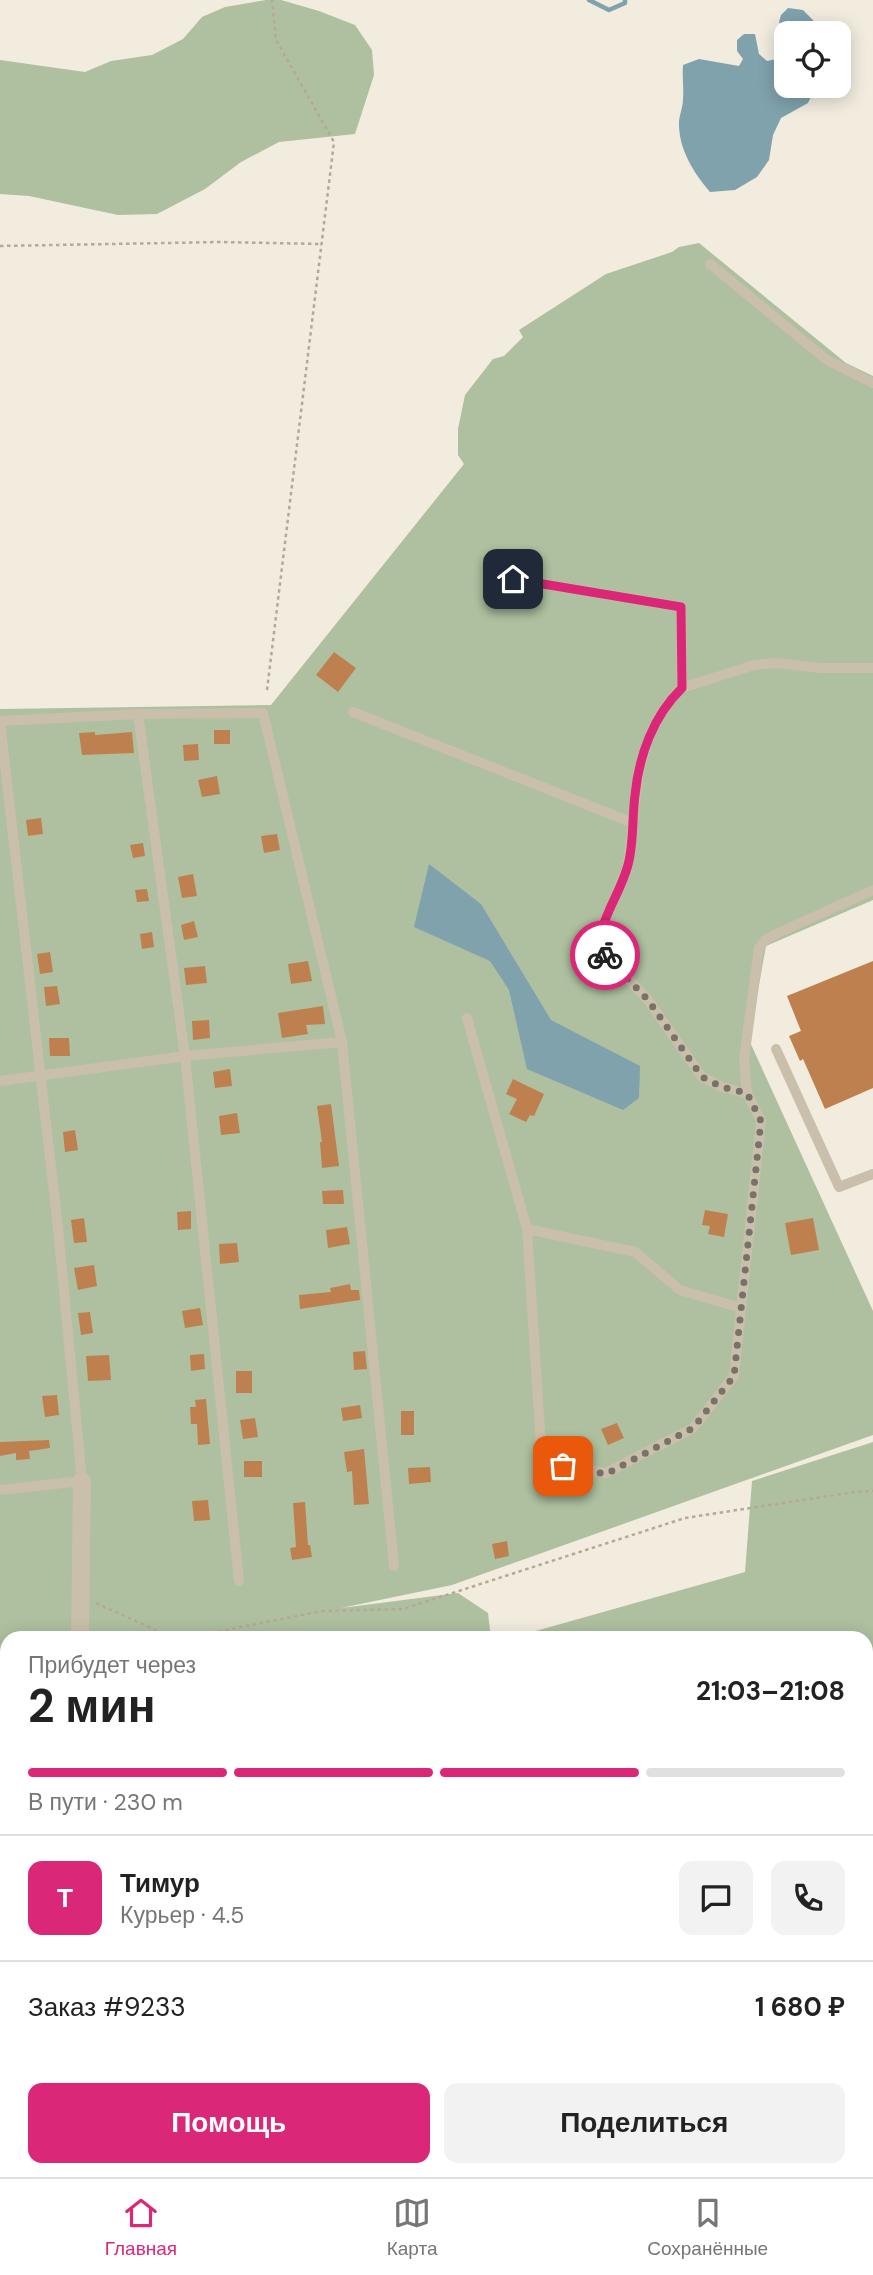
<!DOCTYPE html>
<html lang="ru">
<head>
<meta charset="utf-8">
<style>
  :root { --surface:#fff; --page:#f2f2f2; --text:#222; --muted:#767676; --line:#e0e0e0; --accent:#db2777 }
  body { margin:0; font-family:"DM Sans",sans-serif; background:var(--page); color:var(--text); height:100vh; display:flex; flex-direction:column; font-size:26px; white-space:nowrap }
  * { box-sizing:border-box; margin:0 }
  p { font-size:23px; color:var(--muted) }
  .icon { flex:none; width:38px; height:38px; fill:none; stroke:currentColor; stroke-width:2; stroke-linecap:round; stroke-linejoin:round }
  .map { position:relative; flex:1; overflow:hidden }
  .sheet { position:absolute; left:0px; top:1631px; width:873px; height:546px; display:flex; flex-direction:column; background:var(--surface); border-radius:21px 21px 0 0; box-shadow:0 4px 18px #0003 }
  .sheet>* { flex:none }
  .tools { position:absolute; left:774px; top:21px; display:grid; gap:14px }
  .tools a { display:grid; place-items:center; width:77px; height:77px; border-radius:14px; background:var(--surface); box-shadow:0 4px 18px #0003; font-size:35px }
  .pin { position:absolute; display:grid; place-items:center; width:60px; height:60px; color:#fff; margin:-30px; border-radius:14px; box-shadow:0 4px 10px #0006 }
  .courier { position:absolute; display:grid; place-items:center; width:70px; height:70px; margin:-35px; border:5px solid #db2777; border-radius:50%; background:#fff; color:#222; box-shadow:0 2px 9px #0007 }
  .overview em { font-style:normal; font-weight:700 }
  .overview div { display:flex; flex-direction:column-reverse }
  .overview { display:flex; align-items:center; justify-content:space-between; height:119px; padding:0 28px }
  h1 { font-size:46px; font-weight:700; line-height:52px }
  .bar { display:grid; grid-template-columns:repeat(4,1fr); gap:10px 7px; align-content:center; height:84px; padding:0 28px }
  .bar i { height:9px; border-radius:5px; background:var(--line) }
  .bar .active { background:var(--accent) }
  .bar p { grid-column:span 4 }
  .line { display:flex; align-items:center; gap:18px; padding:0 28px; border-top:2px solid var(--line) }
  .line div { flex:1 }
  .round { display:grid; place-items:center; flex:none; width:74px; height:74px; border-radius:14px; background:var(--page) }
  .primary-button { display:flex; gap:14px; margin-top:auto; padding:14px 28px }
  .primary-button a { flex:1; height:80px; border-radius:14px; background:var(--accent); color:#fff; font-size:28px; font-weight:700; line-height:80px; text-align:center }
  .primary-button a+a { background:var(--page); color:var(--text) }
  .menu { display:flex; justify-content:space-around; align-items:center; height:98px; border-top:2px solid var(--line); background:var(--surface); font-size:19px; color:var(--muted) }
  .menu a { display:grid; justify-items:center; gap:4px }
  .menu .active { color:var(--accent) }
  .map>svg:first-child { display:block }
  .green { fill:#aec09f }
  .water { fill:#7fa2ad }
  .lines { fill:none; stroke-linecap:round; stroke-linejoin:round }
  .stream { stroke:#7fa2ad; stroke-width:4.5 }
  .building { fill:#bf804f }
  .path { stroke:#b5a995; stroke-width:2.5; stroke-dasharray:3.5 3.5; stroke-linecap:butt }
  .service { stroke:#c9bfab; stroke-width:10 }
  .minor { stroke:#c9bfab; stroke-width:18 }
  .done { stroke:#787269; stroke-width:7; stroke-dasharray:0 12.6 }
  .route { stroke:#db2777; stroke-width:9 }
</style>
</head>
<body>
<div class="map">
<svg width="873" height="2177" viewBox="0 0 873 2177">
  <rect width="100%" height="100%" fill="#f1ecde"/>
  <!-- green -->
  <path class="green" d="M266,0H281L319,11L355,25L372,50L374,75L355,134L279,142L241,162L205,189L157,214L118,215L29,196L0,194V60L85,72L111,61L152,55L183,39L202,17L225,7Z
    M699,243L846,363L873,376V900L766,946L749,1040L873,1311V1435L452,1585L341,1608L458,1593L488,1613L491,1638H7V2170H866V1638H511L745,1572L752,1481L873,1442V2177H0V709L271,705L464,464L458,455V429L465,395L493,359L504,356L523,337L519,330L606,274L672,252L679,247Z"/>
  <!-- water -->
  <path class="water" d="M788,8L803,10L814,21L816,33L786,34L779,22L781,15Z
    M744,34H755L759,54L767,61L786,57V86H816L808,103L781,118L773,135L769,160L757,177L735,190L710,192C693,172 678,148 679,121C680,114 683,106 683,99C684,88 682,76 683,65L699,59L739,66L743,59L737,51V40Z
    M429,864L481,904L551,1020L640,1066L639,1098L623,1110L527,1069L509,990L490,961L414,927Z"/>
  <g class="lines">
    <!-- stream -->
    <path class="stream" d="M589,0L609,10L625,3V0"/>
  </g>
  <!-- building -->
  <path class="building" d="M334,652L356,668L338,692L316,675Z
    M214,730H230V744H214Z
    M95,732V735L132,732L134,753L82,755L79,733Z
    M198,744L199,760L184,761L183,745Z
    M217,776L220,794L202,797L198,780Z
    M41,818L43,834L28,836L26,820Z
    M277,834L280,850L264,853L261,836Z
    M143,843L145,856L133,858L130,845Z
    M193,874L197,896L182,898L178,877Z
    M147,889L149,901L137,902L135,890Z
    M194,921L198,937L184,940L181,925Z
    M152,932L154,947L142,949L140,934Z
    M50,952L53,972L40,974L37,954Z
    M308,961L312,981L291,984L288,964Z
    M873,961V1088L825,1109L803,1059L800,1061L789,1036L801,1031L787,996Z
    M205,966L207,983L186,985L184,968Z
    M57,986L60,1004L46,1006L44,987Z
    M323,1006L325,1024L306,1025L308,1034L282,1038L278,1013Z
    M209,1020L210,1038L193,1040L192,1021Z
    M49,1038H69L70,1056H50Z
    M230,1069L232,1086L215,1088L213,1072Z
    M513,1079L544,1094L534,1116L530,1115L526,1122L509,1114L517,1099L506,1094Z
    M331,1104L339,1166L322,1168L320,1142H322L317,1106Z
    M237,1113L240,1133L221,1135L219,1116Z
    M75,1130L78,1150L65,1152L63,1132Z
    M343,1190L344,1204H323L322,1191Z
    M705,1210L728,1214L724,1237L708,1234L710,1226L702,1225Z
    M191,1211V1229L178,1230L177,1212Z
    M84,1218L87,1242L74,1243L71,1220Z
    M813,1218L819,1250L791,1255L785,1223Z
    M347,1227L350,1244L328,1248L326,1230Z
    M237,1243L239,1262L220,1264L219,1244Z
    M94,1265L97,1286L78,1290L74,1268Z
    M350,1284L351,1290H359L360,1300L300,1309L299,1295L331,1292L330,1288Z
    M200,1308L203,1325L185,1328L182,1311Z
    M90,1312L93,1333L81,1335L78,1313Z
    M365,1351L367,1369L354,1370L353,1352Z
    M204,1354L205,1369L191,1371L190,1355Z
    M109,1355L111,1380L88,1381L86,1356Z
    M236,1371H252V1393H236Z
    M57,1395L59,1415L45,1417L42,1396Z
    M206,1399L210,1444L198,1445L197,1424H191L190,1407H196L195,1400Z
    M360,1405L362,1418L343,1421L341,1408Z
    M401,1411H414V1435H401Z
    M255,1418L258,1437L243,1439L240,1420Z
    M617,1423L624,1438L608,1445L601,1429Z
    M49,1440L50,1448L29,1451L30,1459L16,1460V1453L0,1456V1442Z
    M364,1449L369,1504L354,1505L352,1471L347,1472L344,1452Z
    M244,1461H262V1477H244Z
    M430,1467L431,1482L409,1484L408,1468Z
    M208,1500L210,1520L194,1521L192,1501Z
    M305,1502L308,1545H310L312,1557L292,1560L290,1548L296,1547L293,1503Z
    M507,1541L509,1556L495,1559L492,1544Z"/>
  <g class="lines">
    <!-- path -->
    <path class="path" d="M0,246L220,242L321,244
      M267,690L334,142L276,40L272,0
      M96,1603L173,1638
      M184,1638L323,1611L403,1609L685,1518L855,1492L873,1491
      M0,1690L7,1688
      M0,1713L5,1712L7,1718
      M866,1790L873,1783
      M852,2170L856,2177"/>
    <!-- service -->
    <path class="service" d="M710,264L827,360L873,383
      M513,579L681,607L682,688L754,665L776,663L820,668H873
      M353,712L633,823L628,866L601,930L599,940L601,950L648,1000L702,1077L722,1087L747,1093
      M138,714L185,1056L239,1581
      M0,721L138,714L263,713L342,1042L394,1566
      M633,823C636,774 645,723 682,688
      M467,1018L527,1229L542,1462L606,1473L693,1428L734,1376L761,1121L747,1093L744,1059L759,948L765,940L776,934L873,890
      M776,1049L839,1187L873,1174
      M0,1081L185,1056L342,1042
      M527,1229L635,1252L680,1290L741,1308
      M0,1490L82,1481L58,1228L0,721"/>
    <!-- minor -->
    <path class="minor" d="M80,1638L82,1481
      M99,2170V2177"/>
  </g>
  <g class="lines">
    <!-- done -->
    <path class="done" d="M563,1466L606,1474L693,1428L734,1376L761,1121L747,1093L722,1087L702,1077L648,1000L605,955"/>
    <!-- route -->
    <path class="route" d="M513,579L681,607L682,688C653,716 639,756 635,795C632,818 634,842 628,865C621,891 604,914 599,940L601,950L605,955"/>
  </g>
</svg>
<div class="tools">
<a><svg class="icon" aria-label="locate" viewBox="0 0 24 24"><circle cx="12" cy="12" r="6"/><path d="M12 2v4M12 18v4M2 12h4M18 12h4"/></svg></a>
</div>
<div class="pin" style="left:563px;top:1466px;background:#ea580c"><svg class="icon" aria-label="bag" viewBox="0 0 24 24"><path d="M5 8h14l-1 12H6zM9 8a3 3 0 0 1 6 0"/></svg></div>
<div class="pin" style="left:513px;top:579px;background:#1f2937"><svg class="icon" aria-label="home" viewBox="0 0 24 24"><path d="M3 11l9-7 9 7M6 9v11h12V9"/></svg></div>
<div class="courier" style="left:605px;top:955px"><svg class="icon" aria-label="bike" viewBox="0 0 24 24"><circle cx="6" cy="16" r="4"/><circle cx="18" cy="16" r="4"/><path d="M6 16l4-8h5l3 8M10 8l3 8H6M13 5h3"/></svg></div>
<section class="sheet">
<div class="overview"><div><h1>2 мин</h1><p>Прибудет через</p></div><em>21:03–21:08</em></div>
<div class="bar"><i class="active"></i><i class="active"></i><i class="active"></i><i></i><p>В пути · 230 m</p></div>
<div class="line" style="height:126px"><b class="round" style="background:var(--accent);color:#fff">Т</b><div><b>Тимур</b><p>Курьер · 4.5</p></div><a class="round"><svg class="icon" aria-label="chat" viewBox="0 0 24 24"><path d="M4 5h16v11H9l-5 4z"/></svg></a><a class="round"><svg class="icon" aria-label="phone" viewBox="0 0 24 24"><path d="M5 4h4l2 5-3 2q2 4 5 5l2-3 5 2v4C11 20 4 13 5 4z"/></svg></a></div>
<div class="line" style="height:91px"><div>Заказ #9233</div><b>1 680 ₽</b></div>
<div class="primary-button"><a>Помощь</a><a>Поделиться</a></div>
</section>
</div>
<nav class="menu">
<a class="active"><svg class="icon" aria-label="home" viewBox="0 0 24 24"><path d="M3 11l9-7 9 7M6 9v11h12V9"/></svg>Главная</a>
<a><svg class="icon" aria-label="map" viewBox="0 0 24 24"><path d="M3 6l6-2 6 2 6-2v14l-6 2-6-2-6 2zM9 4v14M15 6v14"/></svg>Карта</a>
<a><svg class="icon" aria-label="saved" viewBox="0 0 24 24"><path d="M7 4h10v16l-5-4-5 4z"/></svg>Сохранённые</a>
</nav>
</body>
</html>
